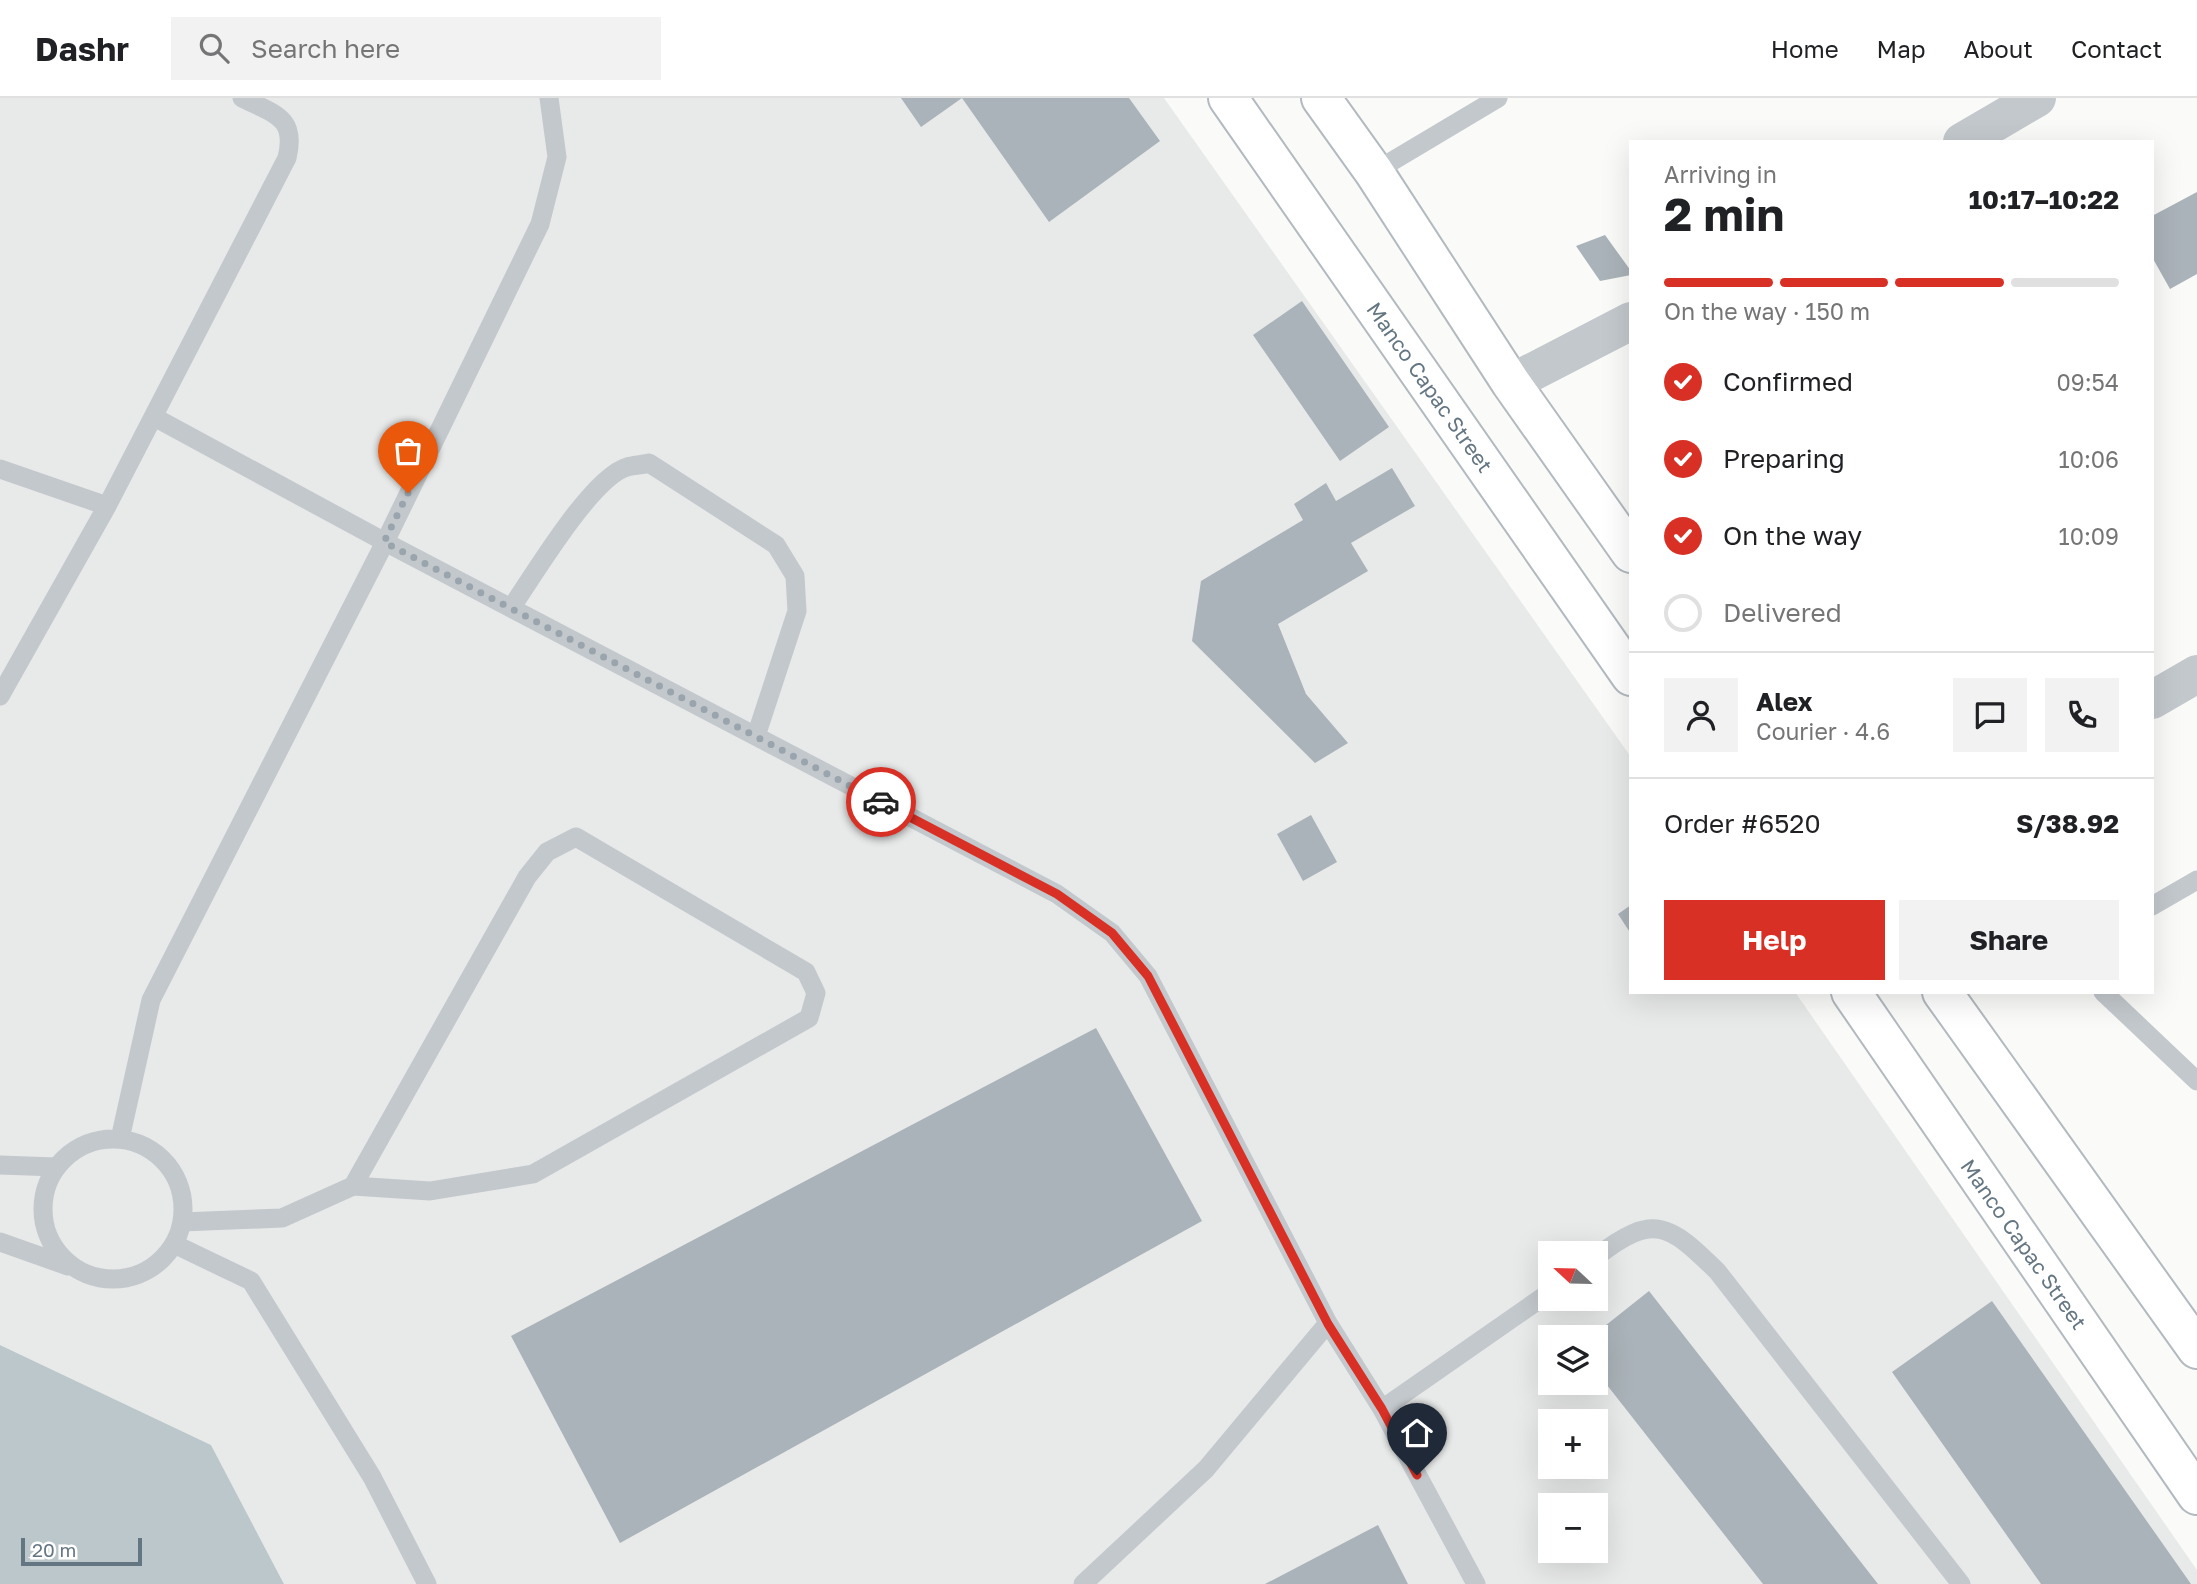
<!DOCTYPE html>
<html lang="en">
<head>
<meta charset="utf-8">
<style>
  :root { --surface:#fff; --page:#f2f2f2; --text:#202124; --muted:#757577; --line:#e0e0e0; --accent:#d93025 }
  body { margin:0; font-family:"Golos Text",sans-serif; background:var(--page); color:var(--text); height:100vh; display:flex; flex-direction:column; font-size:26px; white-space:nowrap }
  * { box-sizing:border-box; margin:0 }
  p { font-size:23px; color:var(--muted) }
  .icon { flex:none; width:38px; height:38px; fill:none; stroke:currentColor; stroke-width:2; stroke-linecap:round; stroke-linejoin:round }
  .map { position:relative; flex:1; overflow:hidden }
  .sheet { position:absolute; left:1629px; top:42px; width:525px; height:854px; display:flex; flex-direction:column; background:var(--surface); border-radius:0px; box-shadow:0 7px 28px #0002 }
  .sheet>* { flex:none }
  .needle { width:46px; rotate:292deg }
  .tools { position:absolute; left:1538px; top:1143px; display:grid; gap:14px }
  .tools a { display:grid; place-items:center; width:70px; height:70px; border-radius:0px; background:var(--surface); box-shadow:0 7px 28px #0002; font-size:35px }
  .scale { position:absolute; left:21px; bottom:18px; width:121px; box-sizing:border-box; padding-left:7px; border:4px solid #657683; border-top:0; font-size:19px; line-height:24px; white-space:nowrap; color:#657683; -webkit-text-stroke:5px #fff; paint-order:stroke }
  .pin { position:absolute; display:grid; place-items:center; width:60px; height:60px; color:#fff; margin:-72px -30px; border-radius:50% 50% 50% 0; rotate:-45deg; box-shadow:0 0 7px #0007 }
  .pin .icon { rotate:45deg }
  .courier { position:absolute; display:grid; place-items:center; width:70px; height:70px; margin:-35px; border:5px solid #d93025; border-radius:50%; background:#fff; color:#222; box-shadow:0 2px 9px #0007 }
  .overview em { font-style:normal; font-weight:700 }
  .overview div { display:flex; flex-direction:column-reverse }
  .overview { display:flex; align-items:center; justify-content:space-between; height:119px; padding:0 35px }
  h1 { font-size:46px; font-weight:700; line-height:52px }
  .bar { display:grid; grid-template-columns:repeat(4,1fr); gap:10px 7px; align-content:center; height:84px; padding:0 35px }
  .bar i { height:9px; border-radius:5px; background:var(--line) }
  .bar .active { background:var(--accent) }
  .bar p { grid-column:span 4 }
  .line { display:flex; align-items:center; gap:18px; padding:0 35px; border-top:2px solid var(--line) }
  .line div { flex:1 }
  .round { display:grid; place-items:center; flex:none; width:74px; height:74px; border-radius:0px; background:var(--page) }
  ol { padding:0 35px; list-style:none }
  li { display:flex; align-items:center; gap:21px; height:77px }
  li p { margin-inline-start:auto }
  li .icon { padding:7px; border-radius:50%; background:var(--accent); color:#fff; stroke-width:4 }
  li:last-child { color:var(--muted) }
  li i { width:38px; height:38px; border:4px solid var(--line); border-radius:50% }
  .cta { display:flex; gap:14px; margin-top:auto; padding:14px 35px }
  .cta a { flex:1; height:80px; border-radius:0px; background:var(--accent); color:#fff; font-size:28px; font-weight:700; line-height:80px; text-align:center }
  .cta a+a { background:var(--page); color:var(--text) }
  header { display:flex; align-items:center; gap:42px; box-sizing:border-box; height:98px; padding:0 35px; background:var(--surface); border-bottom:2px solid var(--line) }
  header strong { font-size:33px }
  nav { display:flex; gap:38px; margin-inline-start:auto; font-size:24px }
  .search { width:490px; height:63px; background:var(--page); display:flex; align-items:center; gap:18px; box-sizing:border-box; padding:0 24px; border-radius:0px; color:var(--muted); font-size:26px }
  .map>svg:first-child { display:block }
  .built { fill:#e8e9e9; fill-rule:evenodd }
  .water { fill:#bbc7cb }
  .building { fill:#aab3b9 }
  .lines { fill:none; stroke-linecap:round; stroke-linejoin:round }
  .secondary-casing { stroke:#b3babf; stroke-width:42 }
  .lane { stroke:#c3c8cc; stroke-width:19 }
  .street { stroke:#c3c8cc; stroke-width:38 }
  .secondary { stroke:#fff; stroke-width:38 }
  .done { stroke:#99a4ac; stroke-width:7; stroke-dasharray:0 12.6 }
  .route { stroke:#d93025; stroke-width:9 }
  .labels { text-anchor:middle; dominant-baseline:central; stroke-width:7; stroke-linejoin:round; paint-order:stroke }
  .street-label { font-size:21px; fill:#657683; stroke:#fff }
</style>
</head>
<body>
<header>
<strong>Dashr</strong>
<div class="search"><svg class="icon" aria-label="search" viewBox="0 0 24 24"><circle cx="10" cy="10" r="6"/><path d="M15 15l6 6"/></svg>Search here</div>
<nav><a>Home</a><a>Map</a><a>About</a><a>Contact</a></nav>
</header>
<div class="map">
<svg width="2197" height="1486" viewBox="0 0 2197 1486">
  <rect width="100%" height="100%" fill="#fafaf8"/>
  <!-- built -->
  <path class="built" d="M0,0H1164L1631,659V894H1795L2197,1472V1486H284L211,1347L0,1247ZM1550,1155H1596V1200H1550ZM1550,1239H1596V1284H1550ZM1550,1323H1596V1368H1550ZM1550,1407H1596V1452H1550Z"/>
  <!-- water -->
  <path class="water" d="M0,1247L211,1347L284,1486H0Z"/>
  <!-- building -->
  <path class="building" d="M901,0H1129L1160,43L1049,124L962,0L921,29Z
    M2197,94V176L2170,191L2152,159V118Z
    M1605,137L1631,173V177L1600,183L1576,148Z
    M1302,203L1389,329L1340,363L1253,237Z
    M1392,370L1415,408L1351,445L1368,473L1278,526L1306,596L1348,645L1315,665L1192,543L1201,483L1303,422L1294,406L1326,385L1336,403Z
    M1311,717L1337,764L1303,783L1277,736Z
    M1631,807V836L1618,816Z
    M1096,930L1202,1123L620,1445L511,1238Z
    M1649,1193L1878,1486H1763L1596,1273V1239H1591Z
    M1992,1203L2191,1486H2041L1892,1274Z
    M1378,1427L1408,1486H1265Z"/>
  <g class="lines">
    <!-- secondary casing -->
    <g class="secondary-casing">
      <path id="secondary" d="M1228,0L1631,578
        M1321,0L1374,74L1511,285L1631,455
        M1851,894L2197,1397
        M1942,894L2197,1251"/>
    </g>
    <!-- lane -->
    <path class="lane" d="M1374,74L1498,0
      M154,319L385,444L1057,796L1112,835L1148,878L1328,1225L1382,1311L1476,1486
      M0,371L107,408
      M511,510C534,477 591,380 627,369C634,367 642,367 649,365L776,447L795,478L797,513L756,638
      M0,598L107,408L287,60C297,19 274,16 242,0
      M2152,808L2197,782
      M2103,894L2197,983
      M120,1041L151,902L385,444L540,126L557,59L549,0
      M43 1111a70 70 0 1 1 140 0a70 70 0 1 1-140 0Z
      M0,1067L56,1069
      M182,1124L282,1120L353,1088L527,779L547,754L576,739L806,874L816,895L809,920L533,1076L430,1093L353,1088
      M0,1144L68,1168
      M174,1146L251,1183L372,1379L427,1486
      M1596,1159C1654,1114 1669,1126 1717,1173L1961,1486
      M1382,1311L1550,1194
      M1083,1486L1206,1371L1328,1225"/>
    <!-- street -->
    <path class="street" d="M1962,44L2037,0
      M1511,285L1631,223
      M2152,602L2197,576"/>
    <!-- secondary -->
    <use href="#secondary" class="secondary"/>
  </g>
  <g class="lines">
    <!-- done -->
    <path class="done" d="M408,395L384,444L881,704"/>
    <!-- route -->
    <path class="route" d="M881,704L1057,796L1112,835L1148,878L1328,1226L1382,1311L1417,1377"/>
  </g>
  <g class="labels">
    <!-- street labels -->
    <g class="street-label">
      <text transform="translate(1430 289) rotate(55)">Manco Capac Street</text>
      <text transform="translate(2024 1146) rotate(55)">Manco Capac Street</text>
    </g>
  </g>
</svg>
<div class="tools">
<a><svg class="needle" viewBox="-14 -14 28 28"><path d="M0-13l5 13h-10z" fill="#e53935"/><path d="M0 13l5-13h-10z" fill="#757577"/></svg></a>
<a><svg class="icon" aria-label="layers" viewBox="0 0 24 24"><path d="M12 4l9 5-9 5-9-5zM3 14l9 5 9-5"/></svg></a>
<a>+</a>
<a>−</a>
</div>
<div class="scale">20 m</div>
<div class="pin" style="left:408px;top:395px;background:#ea580c"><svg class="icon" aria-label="bag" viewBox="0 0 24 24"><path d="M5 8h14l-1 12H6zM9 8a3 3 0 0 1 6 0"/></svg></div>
<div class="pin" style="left:1417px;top:1377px;background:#1f2937"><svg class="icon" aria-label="home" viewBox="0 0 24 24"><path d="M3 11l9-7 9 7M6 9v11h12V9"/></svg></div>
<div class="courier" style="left:881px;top:704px"><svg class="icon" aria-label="car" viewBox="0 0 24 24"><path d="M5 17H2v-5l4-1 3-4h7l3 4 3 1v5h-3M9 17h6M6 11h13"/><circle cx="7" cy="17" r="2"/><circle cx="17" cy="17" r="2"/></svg></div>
<section class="sheet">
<div class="overview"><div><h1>2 min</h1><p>Arriving in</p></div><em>10:17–10:22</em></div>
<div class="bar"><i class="active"></i><i class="active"></i><i class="active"></i><i></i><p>On the way · 150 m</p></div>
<ol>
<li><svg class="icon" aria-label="check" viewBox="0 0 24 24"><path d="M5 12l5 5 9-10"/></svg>Confirmed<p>09:54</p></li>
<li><svg class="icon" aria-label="check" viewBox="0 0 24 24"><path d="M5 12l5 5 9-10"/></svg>Preparing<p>10:06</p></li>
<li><svg class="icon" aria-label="check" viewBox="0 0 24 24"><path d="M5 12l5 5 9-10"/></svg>On the way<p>10:09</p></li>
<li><i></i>Delivered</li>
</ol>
<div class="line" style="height:126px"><a class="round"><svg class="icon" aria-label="person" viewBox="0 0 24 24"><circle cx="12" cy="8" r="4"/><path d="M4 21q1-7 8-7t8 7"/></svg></a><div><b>Alex</b><p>Courier · 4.6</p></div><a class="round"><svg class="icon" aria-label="chat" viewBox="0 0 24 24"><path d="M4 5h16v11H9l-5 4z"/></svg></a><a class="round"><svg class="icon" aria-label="phone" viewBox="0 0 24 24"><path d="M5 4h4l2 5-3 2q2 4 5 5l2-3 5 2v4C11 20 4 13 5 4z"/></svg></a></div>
<div class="line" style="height:91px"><div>Order #6520</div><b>S/38.92</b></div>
<div class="cta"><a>Help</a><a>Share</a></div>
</section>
</div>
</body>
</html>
